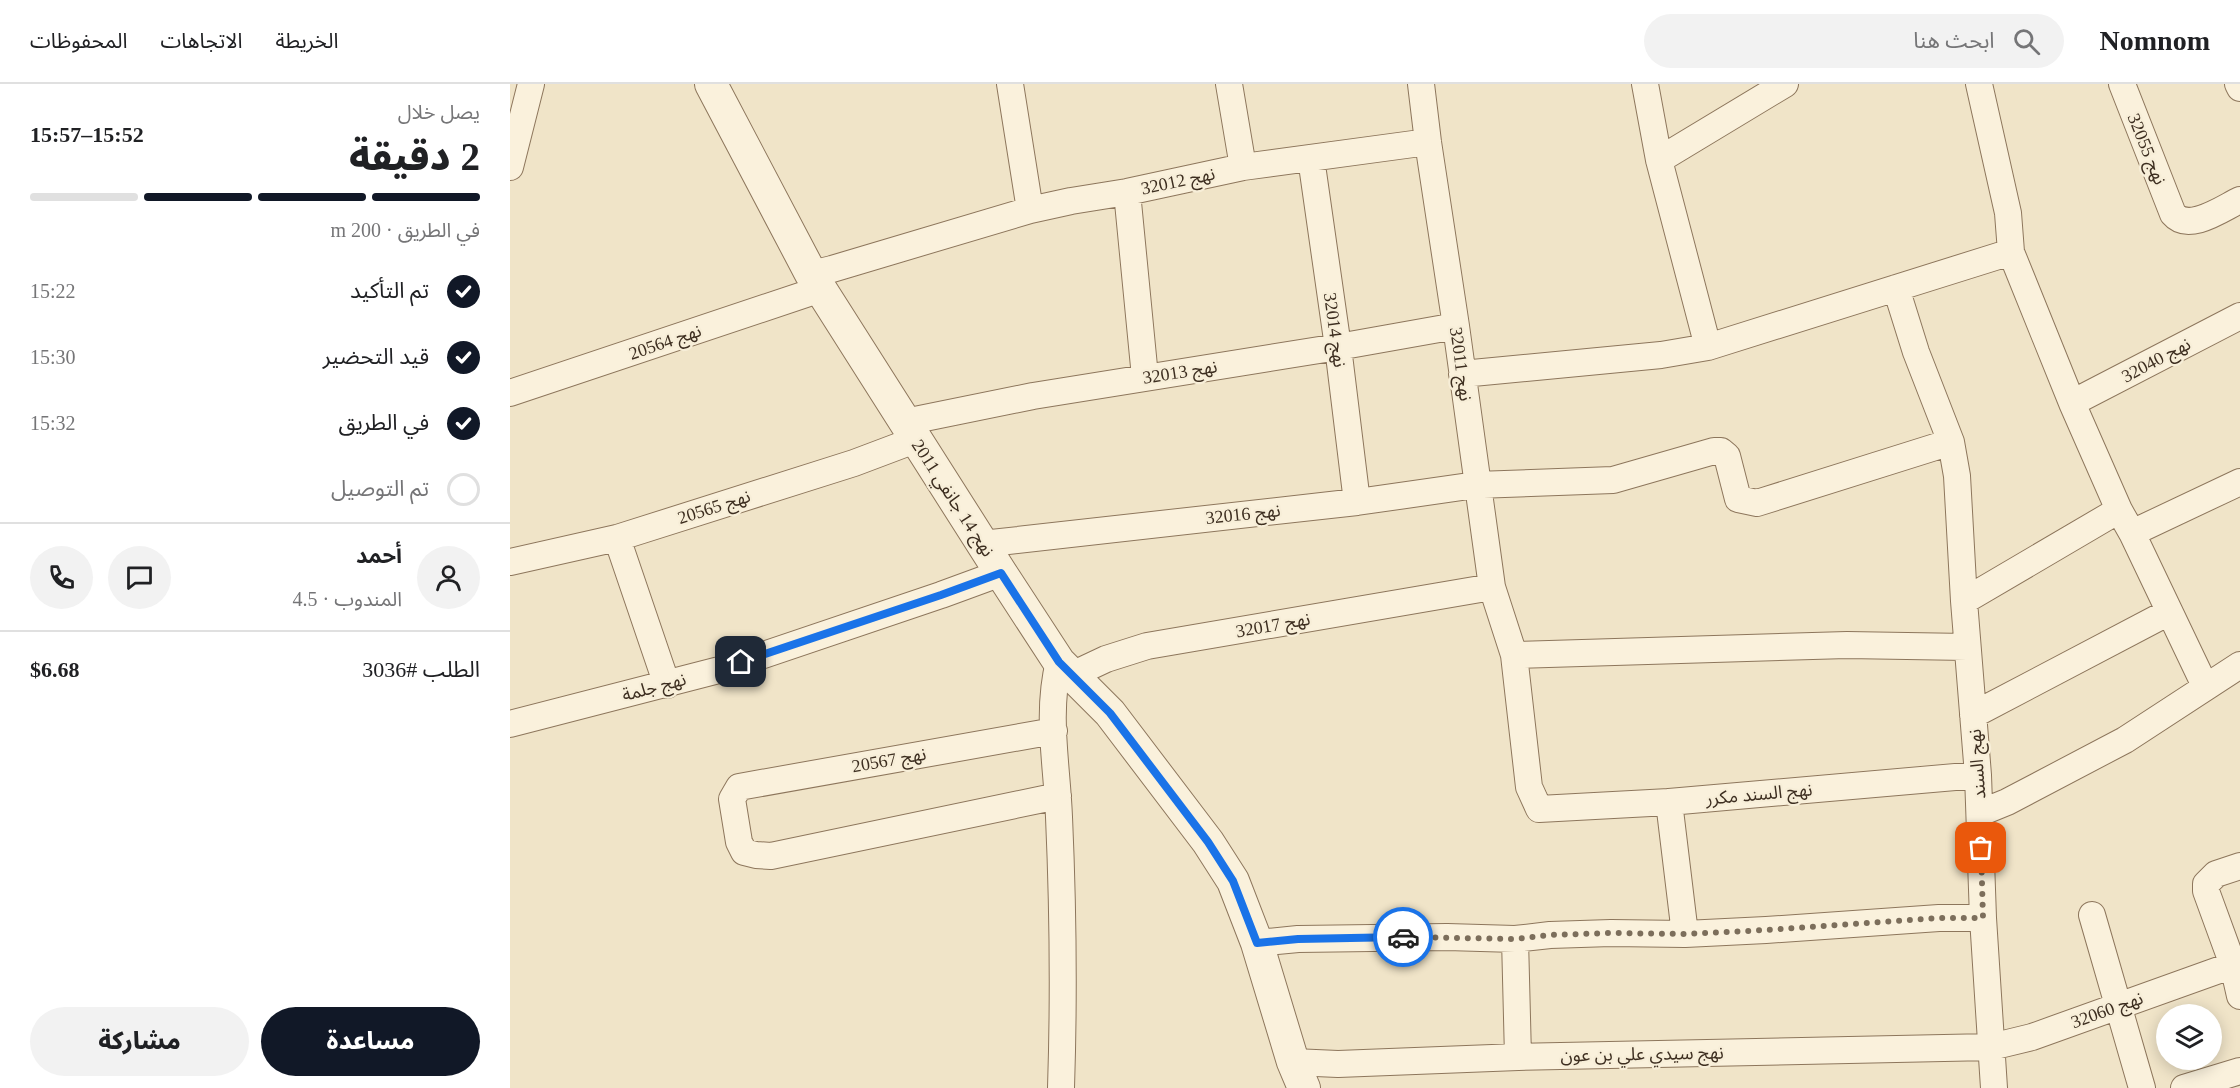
<!DOCTYPE html>
<html lang="ar">
<head>
<meta charset="utf-8">
<style>
  :root { --surface:#fff; --page:#f2f2f2; --text:#202124; --muted:#757577; --line:#e0e0e0; --accent:#111827 }
  body { margin:0; font-family:"Times New Roman","Noto Sans Arabic",serif; background:var(--page); color:var(--text); direction:rtl; height:100vh; display:flex; flex-direction:column; font-size:22px; white-space:nowrap }
  * { box-sizing:border-box; margin:0 }
  p { font-size:20px; color:var(--muted) }
  .icon { flex:none; width:33px; height:33px; fill:none; stroke:currentColor; stroke-width:2; stroke-linecap:round; stroke-linejoin:round }
  .map { position:relative; flex:1; overflow:hidden; direction:ltr }
  .side { display:flex; flex-direction:column; background:var(--surface); width:510px }
  .side>* { flex:none }
  .controls { position:absolute; left:1646px; top:920px; display:grid; gap:12px }
  .controls a { display:grid; place-items:center; width:66px; height:66px; border-radius:50%; background:var(--surface); box-shadow:0 3px 15px #0003; font-size:30px }
  .pin { position:absolute; display:grid; place-items:center; width:51px; height:51px; color:#fff; margin:-26px; border-radius:12px; box-shadow:0 3px 9px #0006 }
  .courier { position:absolute; display:grid; place-items:center; width:60px; height:60px; margin:-30px; border:4px solid #1a73e8; border-radius:50%; background:#fff; color:#222; box-shadow:0 2px 8px #0007 }
  .head em { font-style:normal; font-weight:800 }
  .head div { display:flex; flex-direction:column-reverse }
  .head { display:flex; align-items:center; justify-content:space-between; height:102px; padding:0 30px }
  h1 { font-size:39px; font-weight:800; line-height:45px }
  .bar { display:grid; grid-template-columns:repeat(4,1fr); gap:9px 6px; align-content:center; height:72px; padding:0 30px }
  .bar i { height:8px; border-radius:4px; background:var(--line) }
  .bar .on { background:var(--accent) }
  .bar p { grid-column:span 4 }
  .line { display:flex; align-items:center; gap:15px; padding:0 30px; border-top:2px solid var(--line) }
  .line div { flex:1 }
  .round { display:grid; place-items:center; flex:none; width:63px; height:63px; border-radius:32px; background:var(--page) }
  ol { padding:0 30px; list-style:none }
  li { display:flex; align-items:center; gap:18px; height:66px }
  li p { margin-inline-start:auto }
  li .icon { padding:6px; border-radius:50%; background:var(--accent); color:#fff; stroke-width:4 }
  li:last-child { color:var(--muted) }
  li i { width:33px; height:33px; border:3px solid var(--line); border-radius:50% }
  .action { display:flex; gap:12px; margin-top:auto; padding:12px 30px }
  .action a { flex:1; height:69px; border-radius:36px; background:var(--accent); color:#fff; font-size:24px; font-weight:800; line-height:69px; text-align:center }
  .action a+a { background:var(--page); color:var(--text) }
  header { display:flex; align-items:center; gap:36px; box-sizing:border-box; height:84px; padding:0 30px; background:var(--surface); border-bottom:2px solid var(--line) }
  header strong { font-size:28px }
  nav { display:flex; gap:33px; margin-inline-start:auto; font-size:21px }
  .search { width:420px; height:54px; background:var(--page); display:flex; align-items:center; gap:15px; box-sizing:border-box; padding:0 21px; border-radius:33px; color:var(--muted); font-size:22px }
  main { display:flex; flex:1; min-height:0 }
  .map>svg:first-child { display:block }
  .lines { fill:none; stroke-linecap:round; stroke-linejoin:round }
  .minor-casing { stroke:#8d765c; stroke-width:28 }
  .tertiary-casing { stroke:#8d765c; stroke-width:34 }
  .minor { stroke:#faf1dc; stroke-width:26 }
  .tertiary { stroke:#faf1dc; stroke-width:32 }
  .done { stroke:#7c6e5b; stroke-width:6; stroke-dasharray:0 10.8 }
  .route { stroke:#1a73e8; stroke-width:8 }
  .labels { text-anchor:middle; dominant-baseline:central; stroke-width:4.5; stroke-linejoin:round; paint-order:stroke }
  .street-label { font-size:18px; fill:#3d2e20; stroke:#f7eed8 }
</style>
</head>
<body>
<header>
<strong>Nomnom</strong>
<div class="search"><svg class="icon" aria-label="search" viewBox="0 0 24 24"><circle cx="10" cy="10" r="6"/><path d="M15 15l6 6"/></svg>ابحث هنا</div>
<nav><a>الخريطة</a><a>الاتجاهات</a><a>المحفوظات</a></nav>
</header>
<main>
<div class="map">
<svg width="1730" height="1004" viewBox="0 0 1730 1004">
  <rect width="100%" height="100%" fill="#f0e4c8"/>
  <g class="lines">
    <!-- minor casing -->
    <g class="minor-casing">
      <path id="minor" d="M911,0L918,58L946,242L982,503
        M1135,0L1149,76L1198,263
        M1469,0L1498,129L1501,168
        M1612,0L1663,130C1679,149 1713,124 1730,116
        M1728,0L1730,4
        M801,74L828,263L847,418
        M1149,76L1275,0
        M0,83L21,0
        M733,83L918,58
        M617,108L635,293
        M520,126L561,117L617,108L733,83L719,0
        M301,190L322,185L520,126L500,0
        M1386,204L1406,268L1441,358L1447,392L1454,517L1468,691L1473,834L1484,1004
        M952,290L1151,271L1198,263L1501,168L1562,319L1609,426L1622,449L1730,398
        M0,309L311,205
        M1562,319L1730,232
        M395,338L523,312L828,263L946,242
        M1622,449L1695,602
        M107,454L157,601
        M472,460L847,418L966,401L1103,396L1204,367H1211L1217,372L1228,415L1247,419L1441,358
        M0,478L107,454L344,379L405,356
        M1454,517L1609,426
        M1004,571L1337,561L1457,563
        M549,578C536,629 547,681 549,733C553,823 554,914 551,1004
        M562,591L596,575L637,562L982,503L1004,571L1019,703L1029,725L1159,718L1468,691
        M1463,631L1659,528
        M0,640L209,586L431,511L491,489
        M544,647L229,703L222,715L229,758L234,768L246,771L261,772L548,712
        M1159,718L1175,850
        M1470,729L1497,718L1615,656L1730,581
        M1582,831L1632,1004
        M1005,855L1008,973
        M747,859L788,855L937,853L1005,855L1040,851L1101,849L1175,850L1256,846L1429,834H1473
        M1723,881L1730,912
        M783,978L828,980L1008,973L1481,963L1522,953L1723,881L1696,807V800L1706,790L1730,782
        M1674,1004L1730,987"/>
    </g>
    <!-- tertiary casing -->
    <g class="tertiary-casing">
      <path id="tertiary" d="M201,0L301,190L491,489L549,578L600,629L698,758L723,797L747,859L783,978L794,1004"/>
    </g>
    <!-- minor -->
    <use href="#minor" class="minor"/>
    <!-- tertiary -->
    <use href="#tertiary" class="tertiary"/>
  </g>
  <g class="lines">
    <!-- done -->
    <path class="done" d="M893,853L1005,855L1040,851L1101,849L1176,850L1256,846L1428,834H1473L1471,764"/>
    <!-- route -->
    <path class="route" d="M231,578L431,511L491,489L549,578L600,629L698,758L723,797L747,859L788,855L893,853"/>
  </g>
  <g class="labels">
    <!-- street labels -->
    <g class="street-label">
      <text transform="translate(1637 65) rotate(68)">نهج 32055</text>
      <text transform="translate(668 97) rotate(-12)">نهج 32012</text>
      <text transform="translate(825 246) rotate(82)">نهج 32014</text>
      <text transform="translate(155 258) rotate(-19)">نهج 20564</text>
      <text transform="translate(1646 276) rotate(-28)">نهج 32040</text>
      <text transform="translate(951 280) rotate(82)">نهج 32011</text>
      <text transform="translate(670 288) rotate(-9)">نهج 32013</text>
      <text transform="translate(443 414) rotate(57)">نهج 14 جانفي 2011</text>
      <text transform="translate(204 423) rotate(-18)">نهج 20565</text>
      <text transform="translate(733 430) rotate(-6)">نهج 32016</text>
      <text transform="translate(763 541) rotate(-10)">نهج 32017</text>
      <text transform="translate(144 603) rotate(-15)">نهج جلمة</text>
      <text transform="translate(379 676) rotate(-10)">نهج 20567</text>
      <text transform="translate(1467 680) rotate(-94)">نهج السند</text>
      <text transform="translate(1249 710) rotate(-5)">نهج السند مكرر</text>
      <text transform="translate(1597 926) rotate(-20)">نهج 32060</text>
      <text transform="translate(1132 970) rotate(-1)">نهج سيدي علي بن عون</text>
    </g>
  </g>
</svg>
<div class="controls">
<a><svg class="icon" aria-label="layers" viewBox="0 0 24 24"><path d="M12 4l9 5-9 5-9-5zM3 14l9 5 9-5"/></svg></a>
</div>
<div class="pin" style="left:1471px;top:764px;background:#ea580c"><svg class="icon" aria-label="bag" viewBox="0 0 24 24"><path d="M5 8h14l-1 12H6zM9 8a3 3 0 0 1 6 0"/></svg></div>
<div class="pin" style="left:231px;top:578px;background:#1f2937"><svg class="icon" aria-label="home" viewBox="0 0 24 24"><path d="M3 11l9-7 9 7M6 9v11h12V9"/></svg></div>
<div class="courier" style="left:893px;top:853px"><svg class="icon" aria-label="car" viewBox="0 0 24 24"><path d="M5 17H2v-5l4-1 3-4h7l3 4 3 1v5h-3M9 17h6M6 11h13"/><circle cx="7" cy="17" r="2"/><circle cx="17" cy="17" r="2"/></svg></div>
</div>
<section class="side">
<div class="head"><div><h1>2 دقيقة</h1><p>يصل خلال</p></div><em>15:52–15:57</em></div>
<div class="bar"><i class="on"></i><i class="on"></i><i class="on"></i><i></i><p>في الطريق · 200 m</p></div>
<ol>
<li><svg class="icon" aria-label="check" viewBox="0 0 24 24"><path d="M5 12l5 5 9-10"/></svg>تم التأكيد<p>15:22</p></li>
<li><svg class="icon" aria-label="check" viewBox="0 0 24 24"><path d="M5 12l5 5 9-10"/></svg>قيد التحضير<p>15:30</p></li>
<li><svg class="icon" aria-label="check" viewBox="0 0 24 24"><path d="M5 12l5 5 9-10"/></svg>في الطريق<p>15:32</p></li>
<li><i></i>تم التوصيل</li>
</ol>
<div class="line" style="height:108px"><a class="round"><svg class="icon" aria-label="person" viewBox="0 0 24 24"><circle cx="12" cy="8" r="4"/><path d="M4 21q1-7 8-7t8 7"/></svg></a><div><b>أحمد</b><p>المندوب · 4.5</p></div><a class="round"><svg class="icon" aria-label="chat" viewBox="0 0 24 24"><path d="M4 5h16v11H9l-5 4z"/></svg></a><a class="round"><svg class="icon" aria-label="phone" viewBox="0 0 24 24"><path d="M5 4h4l2 5-3 2q2 4 5 5l2-3 5 2v4C11 20 4 13 5 4z"/></svg></a></div>
<div class="line" style="height:78px"><div>الطلب #3036</div><b>$6.68</b></div>
<div class="action"><a>مساعدة</a><a>مشاركة</a></div>
</section>
</main>
</body>
</html>
